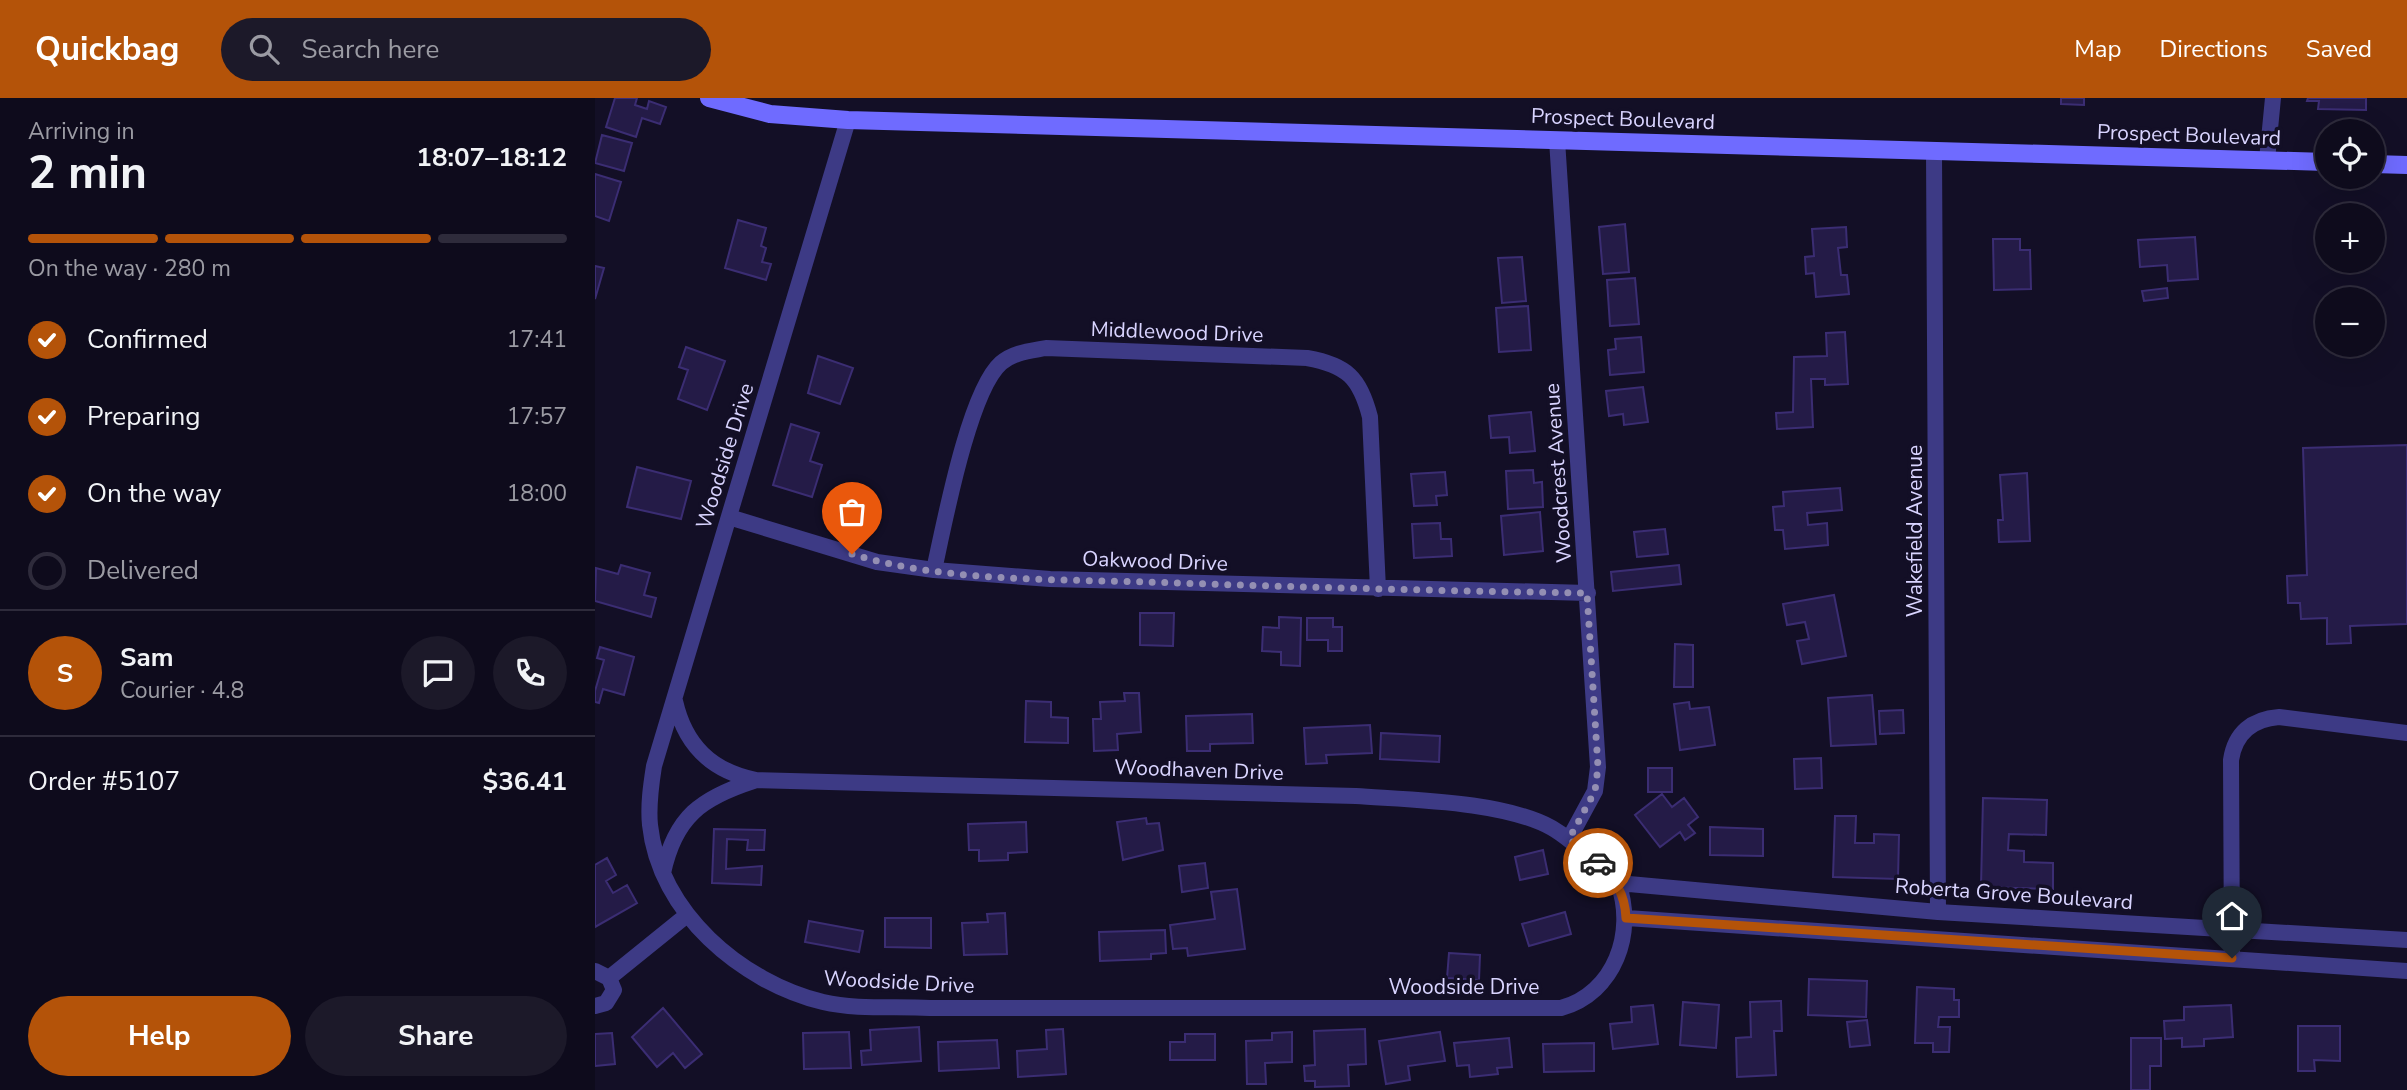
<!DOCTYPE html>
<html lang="en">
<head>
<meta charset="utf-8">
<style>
  :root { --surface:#0e0b1c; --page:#1c1929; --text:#f1f3f6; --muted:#9b9ba3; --line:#2e2b3b; --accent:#b45309 }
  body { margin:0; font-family:"Nunito Sans",sans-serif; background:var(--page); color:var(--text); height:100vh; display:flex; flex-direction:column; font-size:26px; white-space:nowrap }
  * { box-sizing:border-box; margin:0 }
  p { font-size:23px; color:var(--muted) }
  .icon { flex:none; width:38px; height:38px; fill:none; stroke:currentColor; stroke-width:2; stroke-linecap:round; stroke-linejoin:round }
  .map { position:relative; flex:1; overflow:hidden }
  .drawer { display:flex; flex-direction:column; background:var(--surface); width:595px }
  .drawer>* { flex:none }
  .buttons { position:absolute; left:1720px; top:21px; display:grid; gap:14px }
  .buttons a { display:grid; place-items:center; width:70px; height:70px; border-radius:50%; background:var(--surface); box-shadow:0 7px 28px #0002,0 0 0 2px var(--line); font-size:35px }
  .pin { position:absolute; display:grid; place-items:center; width:60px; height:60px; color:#fff; margin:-72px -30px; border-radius:50% 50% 50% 0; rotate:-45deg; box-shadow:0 0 7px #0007 }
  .pin .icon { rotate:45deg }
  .courier { position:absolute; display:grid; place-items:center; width:70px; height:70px; margin:-35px; border:5px solid #b45309; border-radius:50%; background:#fff; color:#222; box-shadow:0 2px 9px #0007 }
  .overview em { font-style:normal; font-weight:700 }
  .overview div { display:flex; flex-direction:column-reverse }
  .overview { display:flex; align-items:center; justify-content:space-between; height:119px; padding:0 28px }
  h1 { font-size:46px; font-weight:700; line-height:52px }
  .bar { display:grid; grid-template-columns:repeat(4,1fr); gap:10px 7px; align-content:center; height:84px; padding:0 28px }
  .bar i { height:9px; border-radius:5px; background:var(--line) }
  .bar .current { background:var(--accent) }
  .bar p { grid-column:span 4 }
  .line { display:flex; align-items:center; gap:18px; padding:0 28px; border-top:2px solid var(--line) }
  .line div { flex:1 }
  .round { display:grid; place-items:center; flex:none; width:74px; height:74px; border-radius:37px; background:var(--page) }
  ol { padding:0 28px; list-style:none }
  li { display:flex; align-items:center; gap:21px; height:77px }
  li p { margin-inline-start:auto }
  li .icon { padding:7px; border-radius:50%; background:var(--accent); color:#fff; stroke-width:4 }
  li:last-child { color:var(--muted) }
  li i { width:38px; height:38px; border:4px solid var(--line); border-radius:50% }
  .button { display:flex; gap:14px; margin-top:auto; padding:14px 28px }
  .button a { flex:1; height:80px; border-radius:42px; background:var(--accent); color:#fff; font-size:28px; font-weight:700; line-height:80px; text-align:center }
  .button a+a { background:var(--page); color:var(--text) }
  header { display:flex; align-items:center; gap:42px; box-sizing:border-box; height:98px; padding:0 35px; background:var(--accent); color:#fff }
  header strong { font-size:33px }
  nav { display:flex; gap:38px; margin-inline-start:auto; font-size:24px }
  .search { width:490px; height:63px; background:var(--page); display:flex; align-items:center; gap:18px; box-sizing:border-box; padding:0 24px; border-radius:38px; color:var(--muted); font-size:26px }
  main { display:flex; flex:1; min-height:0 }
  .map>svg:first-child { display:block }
  .building { fill:#241b47; stroke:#3b2d73; stroke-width:2 }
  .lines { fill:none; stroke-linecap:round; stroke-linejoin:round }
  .minor { stroke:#3d3a85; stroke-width:16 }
  .secondary { stroke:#6f6bff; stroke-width:18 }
  .done { stroke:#948fb3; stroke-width:7; stroke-dasharray:0 12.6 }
  .route { stroke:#b45309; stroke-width:9 }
  .labels { text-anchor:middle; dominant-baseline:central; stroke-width:7; stroke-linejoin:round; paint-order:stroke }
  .street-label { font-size:21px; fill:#d9d4ff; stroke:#130f26 }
</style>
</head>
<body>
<header>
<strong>Quickbag</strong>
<div class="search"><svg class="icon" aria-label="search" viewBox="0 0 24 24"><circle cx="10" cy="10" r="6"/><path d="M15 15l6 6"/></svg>Search here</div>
<nav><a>Map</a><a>Directions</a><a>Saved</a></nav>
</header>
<main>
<section class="drawer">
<div class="overview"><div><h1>2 min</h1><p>Arriving in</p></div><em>18:07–18:12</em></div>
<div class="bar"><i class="current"></i><i class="current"></i><i class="current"></i><i></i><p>On the way · 280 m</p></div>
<ol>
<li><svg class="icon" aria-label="check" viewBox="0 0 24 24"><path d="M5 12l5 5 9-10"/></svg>Confirmed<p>17:41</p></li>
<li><svg class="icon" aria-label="check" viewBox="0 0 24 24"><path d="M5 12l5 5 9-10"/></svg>Preparing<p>17:57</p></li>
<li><svg class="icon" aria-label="check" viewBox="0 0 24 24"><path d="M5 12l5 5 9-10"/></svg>On the way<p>18:00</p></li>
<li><i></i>Delivered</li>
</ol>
<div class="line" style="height:126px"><b class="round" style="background:var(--accent);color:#fff">S</b><div><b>Sam</b><p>Courier · 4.8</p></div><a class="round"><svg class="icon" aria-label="chat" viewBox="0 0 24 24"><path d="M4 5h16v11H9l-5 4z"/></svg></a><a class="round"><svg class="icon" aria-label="phone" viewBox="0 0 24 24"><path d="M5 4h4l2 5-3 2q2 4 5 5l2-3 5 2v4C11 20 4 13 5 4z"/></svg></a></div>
<div class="line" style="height:91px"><div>Order #5107</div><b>$36.41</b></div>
<div class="button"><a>Help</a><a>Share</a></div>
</section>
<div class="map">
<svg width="1812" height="992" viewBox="0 0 1812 992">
  <rect width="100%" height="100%" fill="#130f26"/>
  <!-- building -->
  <path class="building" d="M20,0H42L40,7L52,11L54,3L71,9L65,26L47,20L41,39L11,29Z
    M1466,0H1489V7L1466,6Z
    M1713,0H1771V12L1723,11L1724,3H1712Z
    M7,37L37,45L29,73L0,65Z
    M0,76L26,84L14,123L0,118Z
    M143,122L171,130L166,148L171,150L167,164L176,166L171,182L130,170Z
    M1030,126L1034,174L1008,176L1004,129Z
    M1251,129L1252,149L1243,150L1246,177H1252L1254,196L1221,199L1219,175L1211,176L1210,159L1219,158L1217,131Z
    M1600,139L1603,181L1573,183L1572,167L1545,169L1543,142Z
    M1398,141H1425V152H1435L1436,191L1399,192Z
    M927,159L931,203L907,205L903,160Z
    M0,168L9,170L0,201Z
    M1040,180L1044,226L1015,228L1012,182Z
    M1572,190L1573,200L1549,203L1547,193Z
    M933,208L936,252L904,254L901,210Z
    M1250,234L1253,286L1230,287V281H1216L1218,329L1182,331L1181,315L1198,314L1199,259L1232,258L1231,235Z
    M1046,239L1049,274L1015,277L1013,252L1021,251L1020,241Z
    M91,249L130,263L112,312L83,301L93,272L84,269Z
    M223,258L258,270L245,306L213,295Z
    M1048,289L1053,324L1029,327L1028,316L1014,318L1011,293Z
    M936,314L940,353L915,355L914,339L896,340L894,318Z
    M196,326L224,335L215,363L227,367L217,399L178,387Z
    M1812,347V526L1755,528L1756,545L1732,546V520L1706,521L1705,505H1693L1692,478L1712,477L1708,350Z
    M42,369L96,383L86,421L32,409Z
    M938,372L939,385L947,384L948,409L913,411L911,373Z
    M850,374L852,397L841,398L842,407L819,408L816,376Z
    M1432,375L1435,443L1404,444L1403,422H1408L1405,377Z
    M1245,390L1247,412L1212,415L1213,427L1232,425L1233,447L1190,451L1188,432H1180L1178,409L1189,408L1188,394Z
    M945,414L948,453L909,457L906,418Z
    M845,425L846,441H856L857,458L819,460L817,426Z
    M1070,431L1073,456L1042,459L1039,434Z
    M26,467L55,475L49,497L61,500L56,519L0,503L1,470L23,476Z
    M1084,467L1086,486L1018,493L1016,474Z
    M1239,497L1251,558L1207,566L1202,543L1214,541L1210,524L1192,527L1188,506Z
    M545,515H579L578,548L545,547Z
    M684,519L706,520L705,568L686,567V554L667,553L668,529L684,530Z
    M712,520H738V529H747V553H733V542H712Z
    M1080,546L1098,547V589H1079Z
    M5,549L39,559L29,597L8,591L4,605L0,604V593L9,562L2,560Z
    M529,595H544L546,634L522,636L523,652L499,653L498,621H506L505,604L530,603Z
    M1277,597L1281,646L1236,648L1233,600Z
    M431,603L456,604V619L473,620V645L430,644Z
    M1094,604L1095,611L1114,609L1120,647L1085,652L1079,606Z
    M1308,612L1309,635L1285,636L1284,613Z
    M657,616L658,645L615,646V653H592L591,618Z
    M775,627L777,655L731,657L732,665L711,666L709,630Z
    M786,635L845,638L844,664L785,661Z
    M1226,660L1227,690L1200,691L1199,661Z
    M1053,670H1077V694H1053Z
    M1067,696L1077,709L1089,700L1103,719L1093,727L1100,735L1090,742L1085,734L1065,749L1040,717Z
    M1388,700L1452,702L1451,737L1414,736L1413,752L1429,753V764L1458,765V791L1386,789Z
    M1240,718H1261L1260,745H1279V736L1304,737L1303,781L1238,779Z
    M551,720L552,726L564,725L568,752L528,762L522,724Z
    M431,724L432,754L413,755V762L384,763V752H374L373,726Z
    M1115,729L1168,731V758L1115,757Z
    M119,731L170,732L169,752H152L153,742L132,741L131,771L167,768L166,787L117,785Z
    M948,752L953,776L925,782L920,759Z
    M12,760L21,777L11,783L18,795L32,787L42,805L0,829V767Z
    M610,765L613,790L587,794L584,768Z
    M642,791L650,851L593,858L592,850L578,851L575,827L620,821L616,794Z
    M970,814L976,836L934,848L927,826Z
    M410,815L412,856L369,857L367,825L393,824L392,816Z
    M290,820H336V850L290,849Z
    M214,823L268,833L264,854L210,844Z
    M570,832L571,855L556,856V861L505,863L504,834Z
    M854,855L885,857L884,882L852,880Z
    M1214,881L1272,883L1271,919L1213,917Z
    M1322,889L1359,891V902H1364V919H1344L1343,929H1355L1354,954H1338V945H1320Z
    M1186,903L1187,933H1179L1181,977L1142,979L1141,940L1156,939L1155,904Z
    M1088,904L1124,907L1121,950L1085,947Z
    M1058,907L1063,946L1018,951L1015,926L1037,924L1036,909Z
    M1636,907L1638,939L1609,941V948L1587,949V940L1570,941L1569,923L1589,922V909Z
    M68,910L107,956L90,970L78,955L62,969L37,939Z
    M1272,922L1275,947L1255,949L1252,924Z
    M1703,928H1745V963L1719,962L1720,973H1703Z
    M324,929L326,963L267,967L266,953L276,952L275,932Z
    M468,931L471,976L423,979L422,953L452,951L451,932Z
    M770,931L771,966L753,967L754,988L720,989V983H710L709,968L720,967L719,933Z
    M254,934L256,970L209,971L208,935Z
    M697,934V964L670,965L671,986H652L651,943L677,942V935Z
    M845,934L850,963L813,968L815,982L791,986L784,943Z
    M17,935L20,966L0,968V936Z
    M590,936H620V962H575V944H590Z
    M914,940L917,969L902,970L903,976L875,979L874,967L862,968L859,945Z
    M1536,940H1566V968H1555V992H1536Z
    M402,942L404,970L344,973L343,944Z
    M999,945V973L949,974L948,946Z"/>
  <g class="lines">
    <!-- minor -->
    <path class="minor" d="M253,22L59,668C56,687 53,707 55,727C64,814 146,884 228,904C262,912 301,908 335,910H966C1020,895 1041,834 1023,785
      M962,42L1003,669L1000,693L974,741
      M1339,53L1343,814
      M1672,62L1678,0
      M134,419L282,464L339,472L455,481L993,495
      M339,472C349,427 374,293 406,265C419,254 435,253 451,250L712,260C752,267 765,280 775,319L783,491
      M80,603C90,647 116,673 161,682L761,698C816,702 908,703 957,730C983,745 1000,767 1023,785
      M68,775C80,719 106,700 159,683
      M1023,785L1343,814L1812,842
      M1032,820L1812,873
      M1637,860L1636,662C1640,635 1657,621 1684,619L1812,635
      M0,873L14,880L19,892L11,905L0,908
      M14,880L92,817"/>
    <!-- secondary -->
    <path class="secondary" d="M114,0L175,16L253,22L1732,64
      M1778,66L1812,67"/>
  </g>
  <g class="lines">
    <!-- done -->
    <path class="done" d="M257,456C348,484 458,481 552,484C699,489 846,493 992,495L1003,669L1000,693L974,741L1003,765"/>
    <!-- route -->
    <path class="route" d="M1003,765C1020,782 1030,795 1031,820L1637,860"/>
  </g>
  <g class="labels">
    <!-- street labels -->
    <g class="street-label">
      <text transform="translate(1028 21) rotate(2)">Prospect Boulevard</text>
      <text transform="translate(1594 37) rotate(2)">Prospect Boulevard</text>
      <text transform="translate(582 234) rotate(2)">Middlewood Drive</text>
      <text transform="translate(130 358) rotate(-73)">Woodside Drive</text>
      <text transform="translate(963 375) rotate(-94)">Woodcrest Avenue</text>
      <text transform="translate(1320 433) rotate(-90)">Wakefield Avenue</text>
      <text transform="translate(560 463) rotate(2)">Oakwood Drive</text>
      <text transform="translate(604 672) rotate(2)">Woodhaven Drive</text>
      <text transform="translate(1419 796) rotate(4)">Roberta Grove Boulevard</text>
      <text transform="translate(304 884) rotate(3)">Woodside Drive</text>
      <text x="869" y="889">Woodside Drive</text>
    </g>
  </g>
</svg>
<div class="buttons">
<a><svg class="icon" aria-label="locate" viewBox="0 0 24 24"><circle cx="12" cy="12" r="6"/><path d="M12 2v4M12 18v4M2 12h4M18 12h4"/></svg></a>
<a>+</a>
<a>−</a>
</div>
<div class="pin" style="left:257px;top:456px;background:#ea580c"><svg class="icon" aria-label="bag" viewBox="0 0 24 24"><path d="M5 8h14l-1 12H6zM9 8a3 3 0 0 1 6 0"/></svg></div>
<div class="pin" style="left:1637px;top:860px;background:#1f2937"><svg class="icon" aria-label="home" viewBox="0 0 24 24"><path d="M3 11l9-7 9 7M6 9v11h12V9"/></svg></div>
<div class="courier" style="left:1003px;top:765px"><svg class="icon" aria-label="car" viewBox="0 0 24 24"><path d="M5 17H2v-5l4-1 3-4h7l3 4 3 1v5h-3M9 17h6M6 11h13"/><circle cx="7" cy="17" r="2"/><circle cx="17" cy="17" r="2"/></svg></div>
</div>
</main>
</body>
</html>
